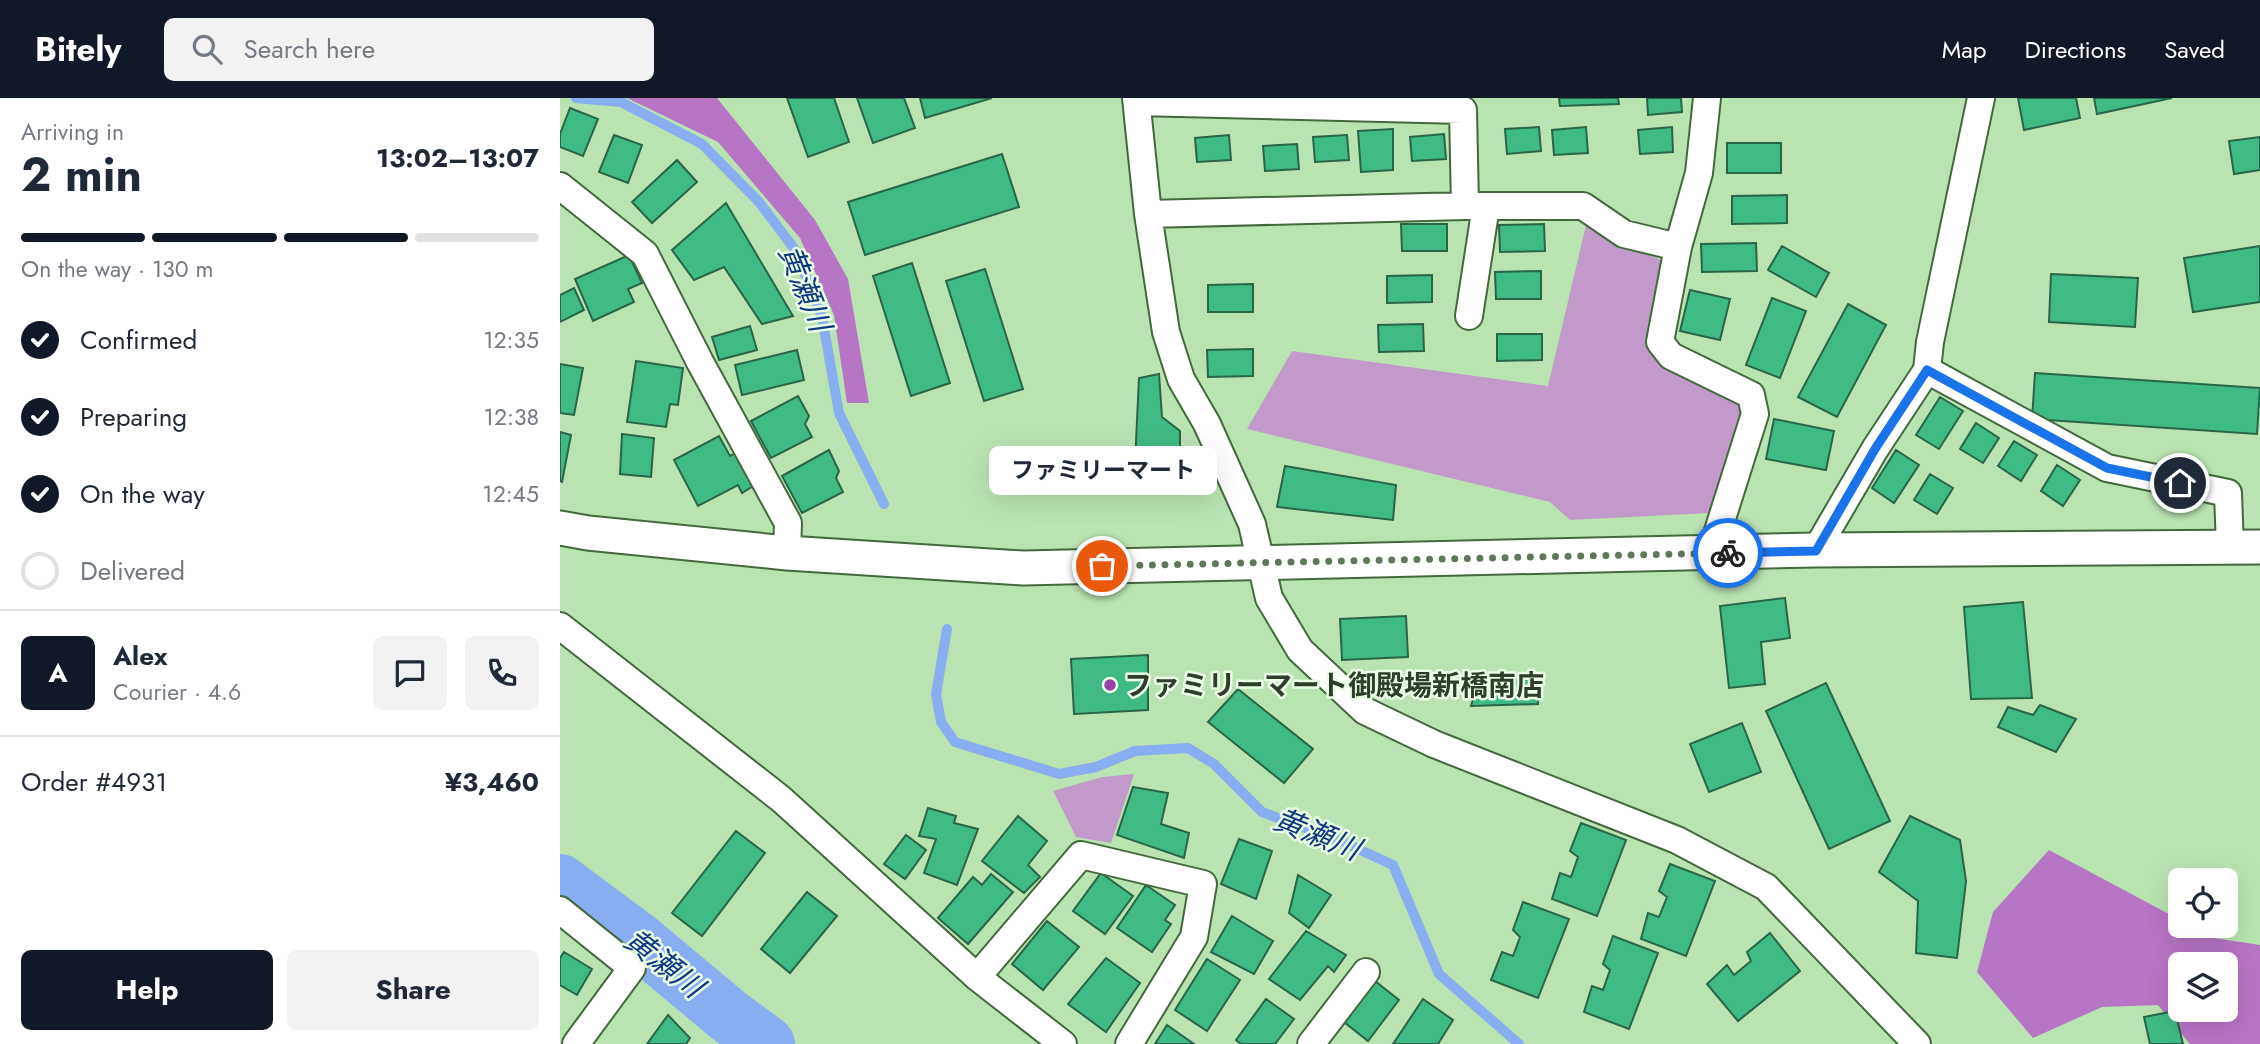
<!DOCTYPE html>
<html lang="en">
<head>
<meta charset="utf-8">
<style>
  :root { --surface:#fff; --page:#f2f2f3; --text:#1f2937; --muted:#747a83; --line:#e0e1e3; --accent:#111827 }
  body { margin:0; font-family:Jost,"Noto Sans JP",sans-serif; background:var(--page); color:var(--text); height:100vh; display:flex; flex-direction:column; font-size:26px; white-space:nowrap }
  * { box-sizing:border-box; margin:0 }
  p { font-size:23px; color:var(--muted) }
  .icon { flex:none; width:38px; height:38px; fill:none; stroke:currentColor; stroke-width:2; stroke-linecap:round; stroke-linejoin:round }
  .map { position:relative; flex:1; overflow:hidden }
  .sheet { display:flex; flex-direction:column; background:var(--surface); width:560px }
  .sheet>* { flex:none }
  .tools { position:absolute; left:1608px; top:770px; display:grid; gap:14px }
  .tools a { display:grid; place-items:center; width:70px; height:70px; border-radius:10px; background:var(--surface); box-shadow:0 7px 28px #0002; font-size:35px }
  .pin { position:absolute; display:grid; place-items:center; width:60px; height:60px; color:#fff; margin:-30px; border:4px solid #fff; border-radius:50%; box-shadow:0 2px 7px #0007 }
  .courier { position:absolute; display:grid; place-items:center; width:70px; height:70px; margin:-35px; border:5px solid #1a73e8; border-radius:50%; background:#fff; color:#222; box-shadow:0 2px 9px #0007 }
  .bubble { position:absolute; height:49px; border-radius:10px; background:var(--surface); box-shadow:0 7px 28px #0002; font-size:23px; font-weight:700; line-height:49px; text-align:center }
  .overview em { font-style:normal; font-weight:700 }
  .overview div { display:flex; flex-direction:column-reverse }
  .overview { display:flex; align-items:center; justify-content:space-between; height:119px; padding:0 21px }
  h1 { font-size:46px; font-weight:700; line-height:52px }
  .bar { display:grid; grid-template-columns:repeat(4,1fr); gap:10px 7px; align-content:center; height:84px; padding:0 21px }
  .bar i { height:9px; border-radius:5px; background:var(--line) }
  .bar .selected { background:var(--accent) }
  .bar p { grid-column:span 4 }
  .line { display:flex; align-items:center; gap:18px; padding:0 21px; border-top:2px solid var(--line) }
  .line div { flex:1 }
  .round { display:grid; place-items:center; flex:none; width:74px; height:74px; border-radius:10px; background:var(--page) }
  ol { padding:0 21px; list-style:none }
  li { display:flex; align-items:center; gap:21px; height:77px }
  li p { margin-inline-start:auto }
  li .icon { padding:7px; border-radius:50%; background:var(--accent); color:#fff; stroke-width:4 }
  li:last-child { color:var(--muted) }
  li i { width:38px; height:38px; border:4px solid var(--line); border-radius:50% }
  .action { display:flex; gap:14px; margin-top:auto; padding:14px 21px }
  .action a { flex:1; height:80px; border-radius:10px; background:var(--accent); color:#fff; font-size:28px; font-weight:700; line-height:80px; text-align:center }
  .action a+a { background:var(--page); color:var(--text) }
  header { display:flex; align-items:center; gap:42px; box-sizing:border-box; height:98px; padding:0 35px; background:var(--accent); color:#fff }
  header strong { font-size:33px }
  nav { display:flex; gap:38px; margin-inline-start:auto; font-size:24px }
  .search { width:490px; height:63px; background:var(--page); display:flex; align-items:center; gap:18px; box-sizing:border-box; padding:0 24px; border-radius:10px; color:var(--muted); font-size:26px }
  main { display:flex; flex:1; min-height:0 }
  .map>svg:first-child { display:block }
  .green { fill:#c29aca }
  .forest { fill:#b775c5; fill-rule:evenodd }
  .lines { fill:none; stroke-linecap:round; stroke-linejoin:round }
  .stream { stroke:#86aef1; stroke-width:10 }
  .river { stroke:#86aef1; stroke-width:56 }
  .building { fill:#40ba84; stroke:#296549; stroke-width:2 }
  .minor-casing { stroke:#44683d; stroke-width:30 }
  .tertiary-casing { stroke:#44683d; stroke-width:37 }
  .minor { stroke:#fff; stroke-width:26 }
  .tertiary { stroke:#fff; stroke-width:33 }
  .done { stroke:#5f785a; stroke-width:7; stroke-dasharray:0 12.6 }
  .route { stroke:#1a73e8; stroke-width:9 }
  .poi-dot { fill:#9a40ac; stroke:#e9fee5; stroke-width:2.5 }
  .labels { text-anchor:middle; dominant-baseline:central; stroke-width:5; stroke-linejoin:round; paint-order:stroke }
  .poi-label { font-size:28px; font-weight:bold; fill:#2e3e2b; stroke:#e9fee5; text-anchor:start }
  .water-label { font-size:30px; font-style:italic; fill:#0e3981; stroke:#e9fee5 }
</style>
</head>
<body>
<header>
<strong>Bitely</strong>
<div class="search"><svg class="icon" aria-label="search" viewBox="0 0 24 24"><circle cx="10" cy="10" r="6"/><path d="M15 15l6 6"/></svg>Search here</div>
<nav><a>Map</a><a>Directions</a><a>Saved</a></nav>
</header>
<main>
<section class="sheet">
<div class="overview"><div><h1>2 min</h1><p>Arriving in</p></div><em>13:02–13:07</em></div>
<div class="bar"><i class="selected"></i><i class="selected"></i><i class="selected"></i><i></i><p>On the way · 130 m</p></div>
<ol>
<li><svg class="icon" aria-label="check" viewBox="0 0 24 24"><path d="M5 12l5 5 9-10"/></svg>Confirmed<p>12:35</p></li>
<li><svg class="icon" aria-label="check" viewBox="0 0 24 24"><path d="M5 12l5 5 9-10"/></svg>Preparing<p>12:38</p></li>
<li><svg class="icon" aria-label="check" viewBox="0 0 24 24"><path d="M5 12l5 5 9-10"/></svg>On the way<p>12:45</p></li>
<li><i></i>Delivered</li>
</ol>
<div class="line" style="height:126px"><b class="round" style="background:var(--accent);color:#fff">A</b><div><b>Alex</b><p>Courier · 4.6</p></div><a class="round"><svg class="icon" aria-label="chat" viewBox="0 0 24 24"><path d="M4 5h16v11H9l-5 4z"/></svg></a><a class="round"><svg class="icon" aria-label="phone" viewBox="0 0 24 24"><path d="M5 4h4l2 5-3 2q2 4 5 5l2-3 5 2v4C11 20 4 13 5 4z"/></svg></a></div>
<div class="line" style="height:91px"><div>Order #4931</div><b>¥3,460</b></div>
<div class="action"><a>Help</a><a>Share</a></div>
</section>
<div class="map">
<svg width="1700" height="946" viewBox="0 0 1700 946">
  <rect width="100%" height="100%" fill="#bae3b2"/>
  <!-- green -->
  <path class="green" d="M1026,127L1107,165L1111,258L1185,302L1191,327L1149,415L1010,422L990,404L687,331L732,253L988,288Z
    M574,676L551,745L516,739L493,693L542,679Z"/>
  <!-- forest -->
  <path class="forest" d="M67,0H157L255,122L288,181L309,305H287L274,217L240,140L158,44Z
    M1489,752L1620,822V828H1632L1654,840L1700,847V946H1630L1598,907L1542,909L1473,940L1417,874L1433,814ZM1620,866H1666V912H1620Z"/>
  <g class="lines">
    <!-- stream -->
    <path class="stream" d="M16,0L61,4L142,46L199,104L236,153L262,219L279,315L324,406
      M387,531L376,596L381,624L395,644L499,676L536,669L575,653L628,650L654,666L702,714L783,744L833,767L879,876L959,946"/>
    <!-- river -->
    <path class="river" d="M0,784L78,842L169,918L207,946"/>
  </g>
  <!-- building -->
  <path class="building" d="M227,0H274L289,44L248,59Z
    M297,0H344L355,30L313,45Z
    M360,0H432L365,20Z
    M999,0H1058L1059,6L1000,8Z
    M1087,0H1121L1122,14L1088,17Z
    M1458,0H1516L1520,20L1464,32Z
    M1534,0H1612L1537,16Z
    M10,10L38,21L23,58L0,49V36Z
    M979,29L981,53L947,56L945,31Z
    M1026,29L1028,55L994,57L992,32Z
    M1112,29L1113,54L1080,56L1078,32Z
    M833,31V72L801,74L798,33Z
    M884,36L886,61L852,63L850,39Z
    M54,37L82,47L68,85L39,74Z
    M669,37L671,62L637,64L635,40Z
    M787,37L789,62L755,64L753,39Z
    M1700,39V72L1674,76L1669,43Z
    M1167,45H1221V75H1167Z
    M737,46L739,71L705,73L703,48Z
    M442,56L459,109L305,157L288,104Z
    M117,62L137,84L92,125L72,104Z
    M1227,97V125L1172,126V98Z
    M166,105L233,218L202,226L164,169L134,182L112,152Z
    M841,126H887V153H842Z
    M984,126L985,153L940,154L939,127Z
    M1196,145L1197,173L1142,174L1141,146Z
    M1222,148L1269,175L1256,199L1208,172Z
    M1700,148V204L1633,214L1624,160Z
    M69,157L82,185L68,191L74,204L33,223L15,181Z
    M352,165L390,285L351,298L313,178Z
    M425,171L463,291L424,303L386,183Z
    M981,173V201H936L935,174Z
    M1491,176L1578,180L1575,229L1489,224Z
    M872,177V204L827,205V178Z
    M693,186V214H648V187Z
    M14,190L24,212L0,224V197Z
    M1130,192L1170,201L1160,242L1120,233Z
    M1212,200L1246,213L1220,280L1186,267Z
    M1288,206L1326,227L1277,319L1238,299Z
    M863,226L864,253L819,254L818,227Z
    M190,228L197,252L159,262L152,239Z
    M937,236H982V262L937,263Z
    M693,251V278L648,279L647,252Z
    M237,252L244,282L182,297L175,267Z
    M76,263L123,270L118,307L110,306L106,329L67,324Z
    M0,266L23,270L14,317L0,315Z
    M1475,275L1700,290L1697,336L1472,321Z
    M599,276L602,319L620,333V364L575,365L579,280Z
    M238,298L249,318L245,326L252,339L211,360L191,323Z
    M1380,299L1403,313L1379,351L1356,337Z
    M1214,321L1274,333L1266,372L1206,361Z
    M1416,325L1439,340L1423,365L1400,351Z
    M0,334L11,337L2,384L0,383Z
    M62,336L94,340L91,379L60,376Z
    M159,338L170,358L177,354L195,387L182,395L178,387L138,408L114,362Z
    M1454,343L1477,357L1461,383L1438,368Z
    M269,352L279,373L276,380L283,394L242,415L222,378Z
    M1336,352L1359,367L1334,405L1312,390Z
    M1497,367L1520,382L1503,408L1481,393Z
    M725,368L836,387L833,422L717,409Z
    M1370,376L1393,390L1377,416L1354,402Z
    M1225,500L1230,540L1201,544L1205,586L1169,590L1160,508Z
    M1463,504L1472,600L1411,601L1404,509Z
    M846,518L848,559L782,562L780,521Z
    M588,557V612L514,616L511,561Z
    M977,575L978,606L911,608L920,577Z
    M1266,585L1330,723L1269,751L1206,613Z
    M678,591L753,651L724,685L648,624Z
    M1480,607L1516,621L1496,654L1438,629L1448,609L1473,617Z
    M1182,625L1201,674L1149,694L1130,646Z
    M573,689L608,695L601,726L629,735L624,760L557,737Z
    M368,710L396,718L394,725L418,731L397,787L364,775L376,741L359,738Z
    M458,718L487,743L468,767L480,779L464,795L422,763Z
    M1350,718L1400,742L1406,783L1397,860L1356,855L1358,803L1319,774Z
    M1021,725L1066,742L1037,818L992,801L1000,775L1011,779L1018,759L1010,753Z
    M176,733L205,755L142,838L112,815Z
    M346,737L366,752L345,781L324,766Z
    M679,741L712,753L696,801L661,786Z
    M1110,766L1155,783L1126,858L1081,841L1088,815L1099,819L1107,799L1099,793Z
    M541,775L573,798L545,836L513,813Z
    M431,776L453,794L408,846L378,820L413,779L422,787Z
    M738,777L771,797L749,830L729,815Z
    M586,787L615,807L605,822L611,826L592,854L557,830Z
    M247,794L277,818L230,875L201,851Z
    M963,804L1009,821L978,900L931,882L942,854L953,858L960,839L953,832Z
    M672,818L713,843L694,876L651,854Z
    M487,823L519,849L483,892L452,866Z
    M746,833L786,857L774,874L768,868L740,902L709,881Z
    M1210,835L1240,873L1178,923L1147,886L1167,867L1174,877L1191,863L1187,854Z
    M1053,838L1098,855L1069,931L1024,914L1032,888L1043,892L1050,872L1043,866Z
    M4,854L32,871L17,897L0,887V860Z
    M546,860L580,885L546,934L508,906Z
    M647,861L680,882L647,933L615,912Z
    M815,883L839,902L808,943L784,924Z
    M706,901L734,921L715,946H681L676,942Z
    M863,901L893,922L878,946H833Z
    M1615,913L1623,946H1590L1584,919Z
    M108,917L130,940L126,946H87Z
    M607,927L634,946H595Z"/>
  <g class="lines">
    <!-- minor casing -->
    <g class="minor-casing">
      <path id="minor" d="M576,0L588,116L606,234L621,281L647,326L692,426L709,500L740,552L805,613L874,646L1117,742L1206,789L1357,946
        M1147,0L1139,75L1118,149L1100,244L1111,258L1191,297L1195,316L1151,455
        M577,4L903,12L905,108
        M0,88L85,156L140,264L228,425L227,455
        M588,116L905,108H1023L1064,136L1118,149
        M909,218L926,108
        M1367,272L1547,370L1668,395L1670,449
        M1256,452L1315,351L1367,272L1370,244L1421,0
        M0,528L221,701L417,879L503,946
        M0,812L72,870L16,946
        M417,879L521,757L643,786L634,839L569,946
        M751,946L806,874"/>
    </g>
    <!-- tertiary casing -->
    <g class="tertiary-casing">
      <path id="tertiary" d="M0,430L28,435L227,455L463,470L1256,452L1700,449"/>
    </g>
    <!-- minor -->
    <use href="#minor" class="minor"/>
    <!-- tertiary -->
    <use href="#tertiary" class="tertiary"/>
  </g>
  <g class="lines">
    <!-- done -->
    <path class="done" d="M542,468L1168,455"/>
    <!-- route -->
    <path class="route" d="M1168,455L1256,453L1315,351L1367,272L1547,370L1620,385"/>
  </g>
  <!-- markers -->
  <circle class="poi-dot" cx="550" cy="587" r="7"/>
  <g class="labels">
    <!-- poi labels -->
    <g class="poi-label">
      <text x="564" y="587">ファミリーマート御殿場新橋南店</text>
    </g>
    <!-- water labels -->
    <g class="water-label">
      <text transform="translate(245 190) rotate(68)">黄瀬川</text>
      <text transform="translate(757 736) rotate(22)">黄瀬川</text>
      <text transform="translate(104 865) rotate(38)">黄瀬川</text>
    </g>
  </g>
</svg>
<div class="tools">
<a><svg class="icon" aria-label="locate" viewBox="0 0 24 24"><circle cx="12" cy="12" r="6"/><path d="M12 2v4M12 18v4M2 12h4M18 12h4"/></svg></a>
<a><svg class="icon" aria-label="layers" viewBox="0 0 24 24"><path d="M12 4l9 5-9 5-9-5zM3 14l9 5 9-5"/></svg></a>
</div>
<div class="pin" style="left:542px;top:468px;background:#ea580c"><svg class="icon" aria-label="bag" viewBox="0 0 24 24"><path d="M5 8h14l-1 12H6zM9 8a3 3 0 0 1 6 0"/></svg></div>
<div class="pin" style="left:1620px;top:385px;background:#1f2937"><svg class="icon" aria-label="home" viewBox="0 0 24 24"><path d="M3 11l9-7 9 7M6 9v11h12V9"/></svg></div>
<div class="courier" style="left:1168px;top:455px"><svg class="icon" aria-label="bike" viewBox="0 0 24 24"><circle cx="6" cy="16" r="4"/><circle cx="18" cy="16" r="4"/><path d="M6 16l4-8h5l3 8M10 8l3 8H6M13 5h3"/></svg></div>
<div class="bubble" style="left:429px;top:348px;width:228px">ファミリーマート</div>
</div>
</main>
</body>
</html>
